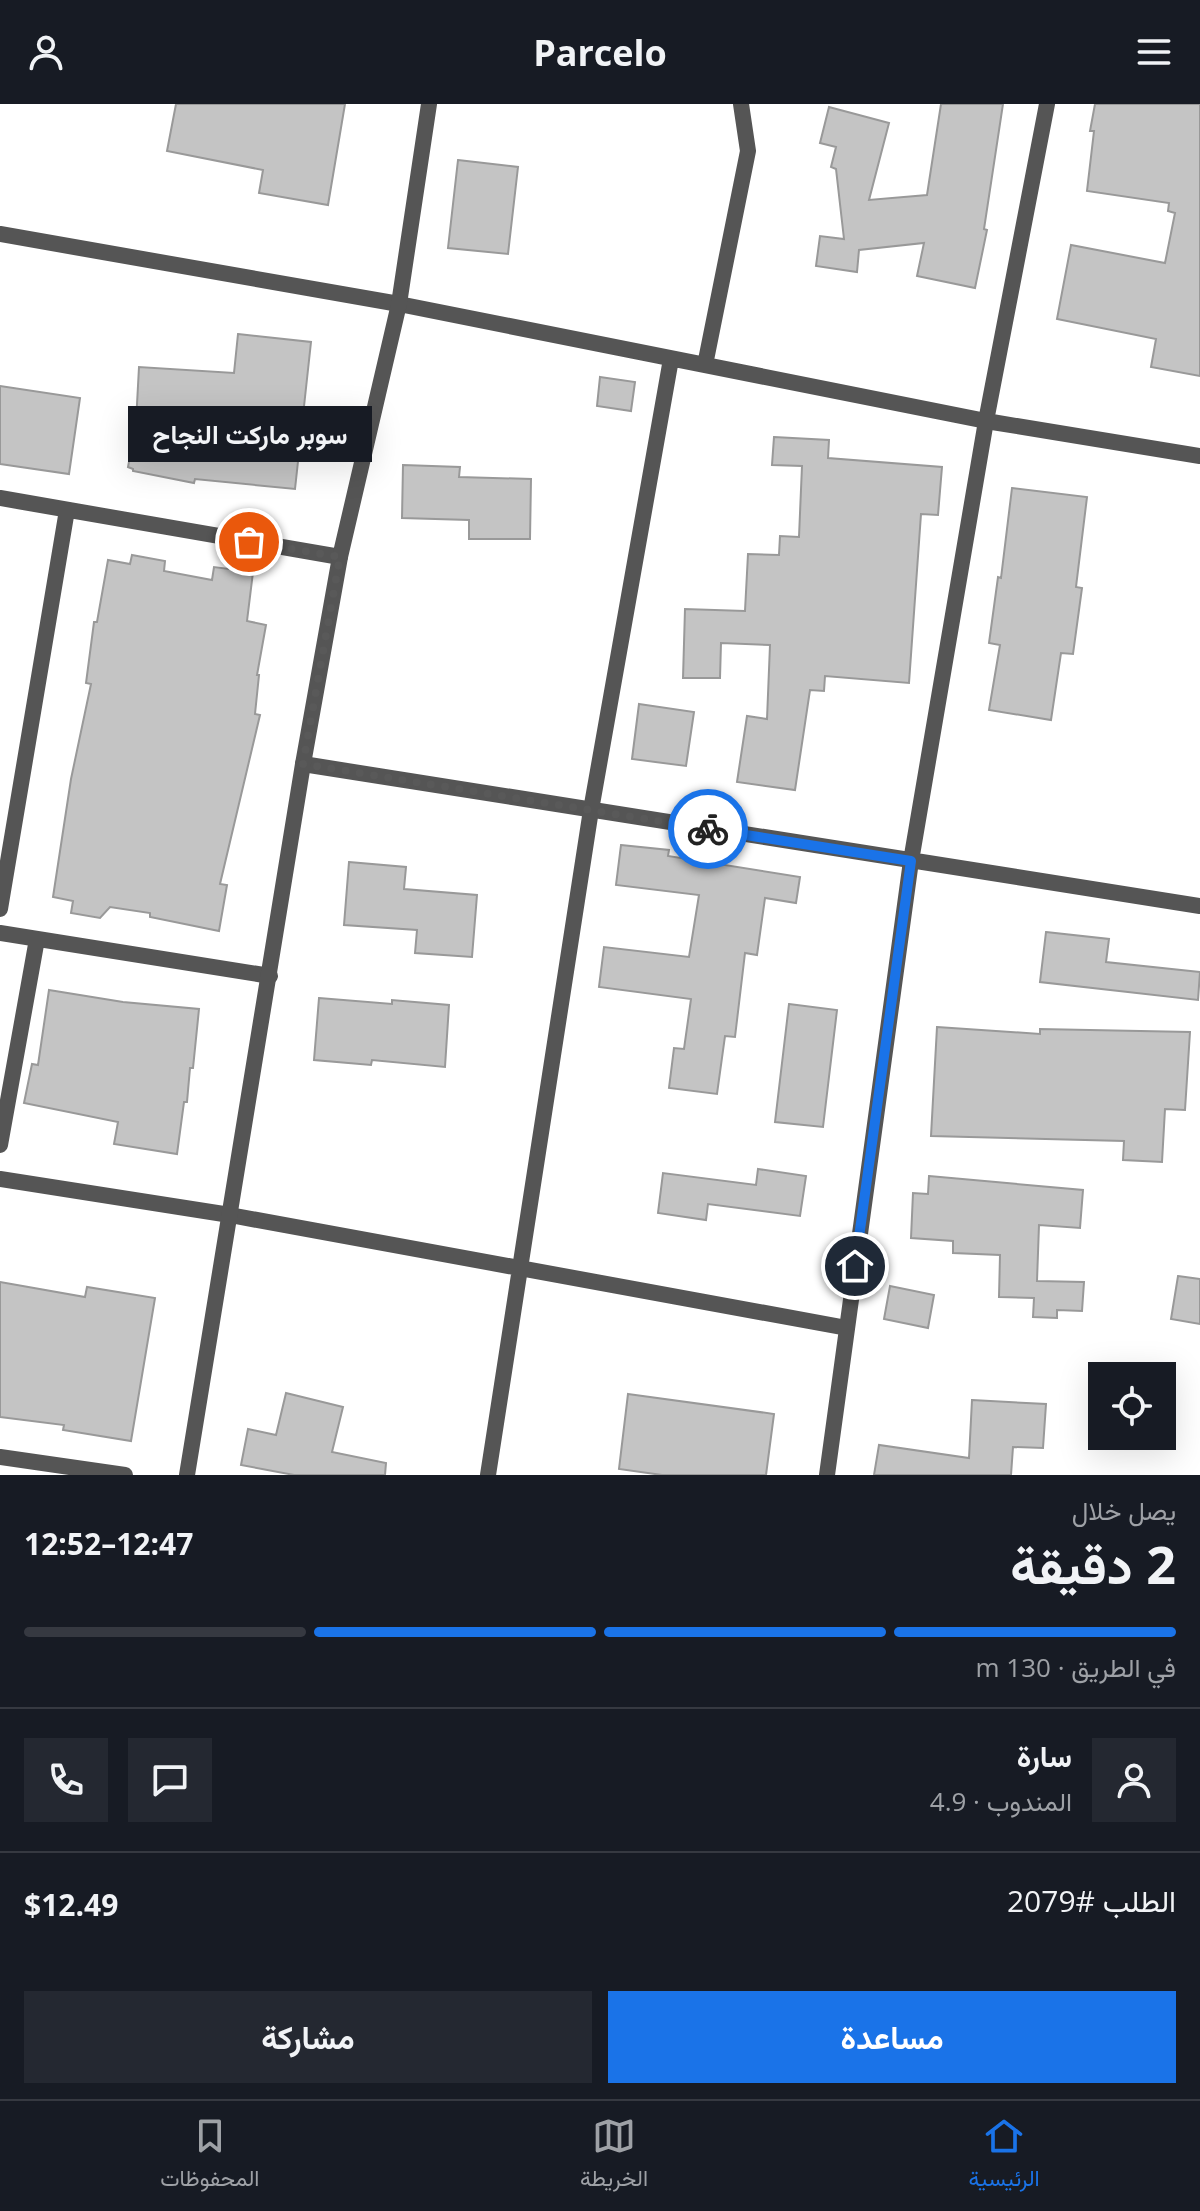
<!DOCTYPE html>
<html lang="ar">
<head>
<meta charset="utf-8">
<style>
  :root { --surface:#171b24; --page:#242831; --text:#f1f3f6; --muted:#9ea1a6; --line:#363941; --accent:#1a73e8 }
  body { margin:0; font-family:"Open Sans",Vazirmatn,sans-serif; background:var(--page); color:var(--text); direction:rtl; height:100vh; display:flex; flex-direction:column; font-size:30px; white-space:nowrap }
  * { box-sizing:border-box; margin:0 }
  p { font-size:26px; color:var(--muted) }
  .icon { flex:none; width:44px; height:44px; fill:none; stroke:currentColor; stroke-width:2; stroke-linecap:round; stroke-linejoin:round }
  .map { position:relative; height:1371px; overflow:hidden; direction:ltr }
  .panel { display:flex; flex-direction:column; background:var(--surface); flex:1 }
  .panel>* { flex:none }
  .controls { position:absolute; left:1088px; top:1258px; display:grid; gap:16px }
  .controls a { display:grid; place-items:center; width:88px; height:88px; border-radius:0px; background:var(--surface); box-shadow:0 8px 32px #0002; font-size:40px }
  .pin { position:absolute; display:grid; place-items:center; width:68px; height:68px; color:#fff; margin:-34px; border:4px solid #fff; border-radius:50%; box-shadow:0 2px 8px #0007 }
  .courier { position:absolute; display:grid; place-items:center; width:80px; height:80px; margin:-40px; border:6px solid #1a73e8; border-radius:50%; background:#fff; color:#222; box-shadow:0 2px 10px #0007 }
  .bubble { position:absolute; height:56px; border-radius:0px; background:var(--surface); box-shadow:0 8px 32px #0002; font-size:26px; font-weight:700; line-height:56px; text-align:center; direction:rtl }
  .overview em { font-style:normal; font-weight:700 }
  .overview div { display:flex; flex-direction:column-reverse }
  .overview { display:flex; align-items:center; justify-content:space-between; height:136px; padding:0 24px }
  h1 { font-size:52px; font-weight:700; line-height:60px }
  .bar { display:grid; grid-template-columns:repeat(4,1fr); gap:12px 8px; align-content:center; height:96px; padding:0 24px }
  .bar i { height:10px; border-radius:6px; background:var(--line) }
  .bar .selected { background:var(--accent) }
  .bar p { grid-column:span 4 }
  .line { display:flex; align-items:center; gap:20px; padding:0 24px; border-top:2px solid var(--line) }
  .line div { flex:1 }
  .round { display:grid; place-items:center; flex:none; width:84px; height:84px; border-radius:0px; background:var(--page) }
  .cta { display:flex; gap:16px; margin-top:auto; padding:16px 24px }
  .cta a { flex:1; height:92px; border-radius:0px; background:var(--accent); color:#fff; font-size:32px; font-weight:700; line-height:92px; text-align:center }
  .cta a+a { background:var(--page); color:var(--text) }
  header { display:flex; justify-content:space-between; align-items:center; height:104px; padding:0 24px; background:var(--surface); font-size:36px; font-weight:700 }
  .menu { display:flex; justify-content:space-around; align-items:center; height:112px; border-top:2px solid var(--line); background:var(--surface); font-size:22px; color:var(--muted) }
  .menu a { display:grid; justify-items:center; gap:4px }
  .menu .selected { color:var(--accent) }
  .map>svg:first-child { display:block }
  .building { fill:#c4c4c4; stroke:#999; stroke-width:2 }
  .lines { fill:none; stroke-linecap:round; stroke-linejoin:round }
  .minor { stroke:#555; stroke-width:16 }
  .tertiary { stroke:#555; stroke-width:16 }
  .done { stroke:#595959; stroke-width:8; stroke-dasharray:0 14.4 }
  .route { stroke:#1a73e8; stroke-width:10 }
</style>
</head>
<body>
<header><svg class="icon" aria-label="menu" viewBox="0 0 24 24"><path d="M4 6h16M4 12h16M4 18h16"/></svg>Parcelo<svg class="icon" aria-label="person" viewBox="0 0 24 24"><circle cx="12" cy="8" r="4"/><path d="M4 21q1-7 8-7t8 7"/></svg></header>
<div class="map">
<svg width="1200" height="1371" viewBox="0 0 1200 1371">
  <rect width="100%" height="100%" fill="#fff"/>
  <!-- building -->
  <path class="building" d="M176,0H345L328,101L259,89L263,66L167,47Z
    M941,0H1003L984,125L987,126L975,184L917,172L924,139L859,146L857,168L816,162L820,132L844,135L836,65L831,63L836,43L820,39L829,3L889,19L869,96L927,91Z
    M1095,0H1200V272L1151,263L1156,235L1057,215L1071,141L1165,159L1175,109L1168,107L1169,99L1087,87L1094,27H1090Z
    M458,56L518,63L508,150L448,144Z
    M238,230L311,238L295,385L195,375L194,379L133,367V365L128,363L136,319L139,263L234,269Z
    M600,273L635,278L631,307L597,302Z
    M0,282L80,294L69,370L0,360Z
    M774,333L829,336L828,354L942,363L938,411L921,410L909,579L825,572L824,587L810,586L795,686L737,678L747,612L767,615L770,541L721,539L720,574H683L685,505L745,507L748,450L779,451L780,432L799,433L802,362L772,361Z
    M403,361L460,363L459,373L531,375L530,435H469V416L402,414Z
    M1012,384L1087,393L1076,483L1082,484L1073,550L1061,549L1051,616L989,606L1000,541L989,539L998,473L1001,474Z
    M132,451L165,457L164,467L212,476L214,463L253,468L247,517L266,521L257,571H259L255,610L260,611L220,780L227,781L219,827L150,813V809L110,803L100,814L71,809L73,797L53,793L71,675L91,580L86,579L94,518H97L108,456L130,460Z
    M639,600L694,608L686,662L632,655Z
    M621,741L669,746L668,752L800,773L796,799L765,794L757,851L745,849L735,933L725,932L717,990L669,984L674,944L684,945L691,895L599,883L604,843L689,853L699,791L616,781Z
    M349,758L406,763L404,785L477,791L472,853L415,849L417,826L344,821Z
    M1046,828L1109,835L1106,858L1200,868L1198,896L1040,878Z
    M49,886L123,898L199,905L193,964H190L187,998H184L177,1050L114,1040L118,1018L24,999L32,960L38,961Z
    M319,894L392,900V896L449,901L445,963L372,956L371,961L314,956Z
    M789,900L837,906L823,1023L775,1018Z
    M937,923L1040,930V925L1190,928L1185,1006L1165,1005L1162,1058L1123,1056L1124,1037L931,1032Z
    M758,1065L806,1072L800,1112L708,1100L706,1116L658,1109L663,1069L756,1081Z
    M929,1072L1083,1086L1080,1124L1039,1121L1037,1177L1084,1178L1082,1207L1057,1206V1214L1033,1213L1034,1194L999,1193L1000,1151L953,1149V1137L911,1134L913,1089L928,1090Z
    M1178,1172L1200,1175V1220L1171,1215Z
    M0,1178L85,1193L87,1183L155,1194L131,1337L63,1326L64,1321L0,1313Z
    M890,1182L934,1191L928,1224L884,1215Z
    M286,1289L343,1303L332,1348L386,1359L385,1371H294L241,1361L248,1325L276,1331Z
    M628,1290L774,1310L766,1371H662L619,1365Z
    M972,1296L1046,1300L1043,1344L1013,1343L1011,1371H874L879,1341L969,1354Z"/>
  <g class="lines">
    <!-- minor -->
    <path class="minor" d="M0,130L399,200L986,317L1200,352
      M705,261L748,47L741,0
      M0,394L340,453
      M303,660L1200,802
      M0,805L67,406
      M0,829L270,872
      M0,1041L37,835
      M0,1075L230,1111L847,1224
      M0,1353L125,1371
      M488,1371L591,706L671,255
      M827,1371L911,757L986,317L1047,0"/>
    <!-- tertiary -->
    <path class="tertiary" d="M187,1371L303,660L340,453L399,200L429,0"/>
  </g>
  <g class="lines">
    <!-- done -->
    <path class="done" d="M249,438L340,453L303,660L708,725"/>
    <!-- route -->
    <path class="route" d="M708,725L911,757L855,1162"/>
  </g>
</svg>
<div class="controls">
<a><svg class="icon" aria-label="locate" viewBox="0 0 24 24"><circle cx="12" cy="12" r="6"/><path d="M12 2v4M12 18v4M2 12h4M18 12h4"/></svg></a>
</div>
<div class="pin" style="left:249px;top:438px;background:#ea580c"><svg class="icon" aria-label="bag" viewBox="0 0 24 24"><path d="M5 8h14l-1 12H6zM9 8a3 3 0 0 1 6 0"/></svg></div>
<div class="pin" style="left:855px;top:1162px;background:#1f2937"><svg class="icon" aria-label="home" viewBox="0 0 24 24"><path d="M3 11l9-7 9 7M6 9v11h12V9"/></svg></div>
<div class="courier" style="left:708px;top:725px"><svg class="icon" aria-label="bike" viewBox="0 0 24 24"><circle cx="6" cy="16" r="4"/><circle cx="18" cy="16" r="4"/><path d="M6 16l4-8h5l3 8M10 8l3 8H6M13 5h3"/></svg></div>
<div class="bubble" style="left:128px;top:302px;width:244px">سوبر ماركت النجاح</div>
</div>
<section class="panel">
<div class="overview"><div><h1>2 دقيقة</h1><p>يصل خلال</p></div><em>12:47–12:52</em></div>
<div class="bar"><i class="selected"></i><i class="selected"></i><i class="selected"></i><i></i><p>في الطريق · 130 m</p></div>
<div class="line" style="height:144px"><a class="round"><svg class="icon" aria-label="person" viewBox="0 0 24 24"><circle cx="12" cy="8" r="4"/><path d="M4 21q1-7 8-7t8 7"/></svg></a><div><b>سارة</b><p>المندوب · 4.9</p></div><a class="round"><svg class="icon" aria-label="chat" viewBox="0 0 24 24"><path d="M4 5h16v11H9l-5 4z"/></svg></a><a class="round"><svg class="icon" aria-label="phone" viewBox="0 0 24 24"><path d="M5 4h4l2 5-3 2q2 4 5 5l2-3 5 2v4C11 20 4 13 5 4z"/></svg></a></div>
<div class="line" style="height:104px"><div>الطلب #2079</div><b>$12.49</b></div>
<div class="cta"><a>مساعدة</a><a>مشاركة</a></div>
</section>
<nav class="menu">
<a class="selected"><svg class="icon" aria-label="home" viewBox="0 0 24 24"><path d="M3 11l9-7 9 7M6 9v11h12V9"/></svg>الرئيسية</a>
<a><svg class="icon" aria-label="map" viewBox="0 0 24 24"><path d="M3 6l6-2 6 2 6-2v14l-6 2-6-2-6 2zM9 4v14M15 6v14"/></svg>الخريطة</a>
<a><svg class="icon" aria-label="saved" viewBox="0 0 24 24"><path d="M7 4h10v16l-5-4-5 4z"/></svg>المحفوظات</a>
</nav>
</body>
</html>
